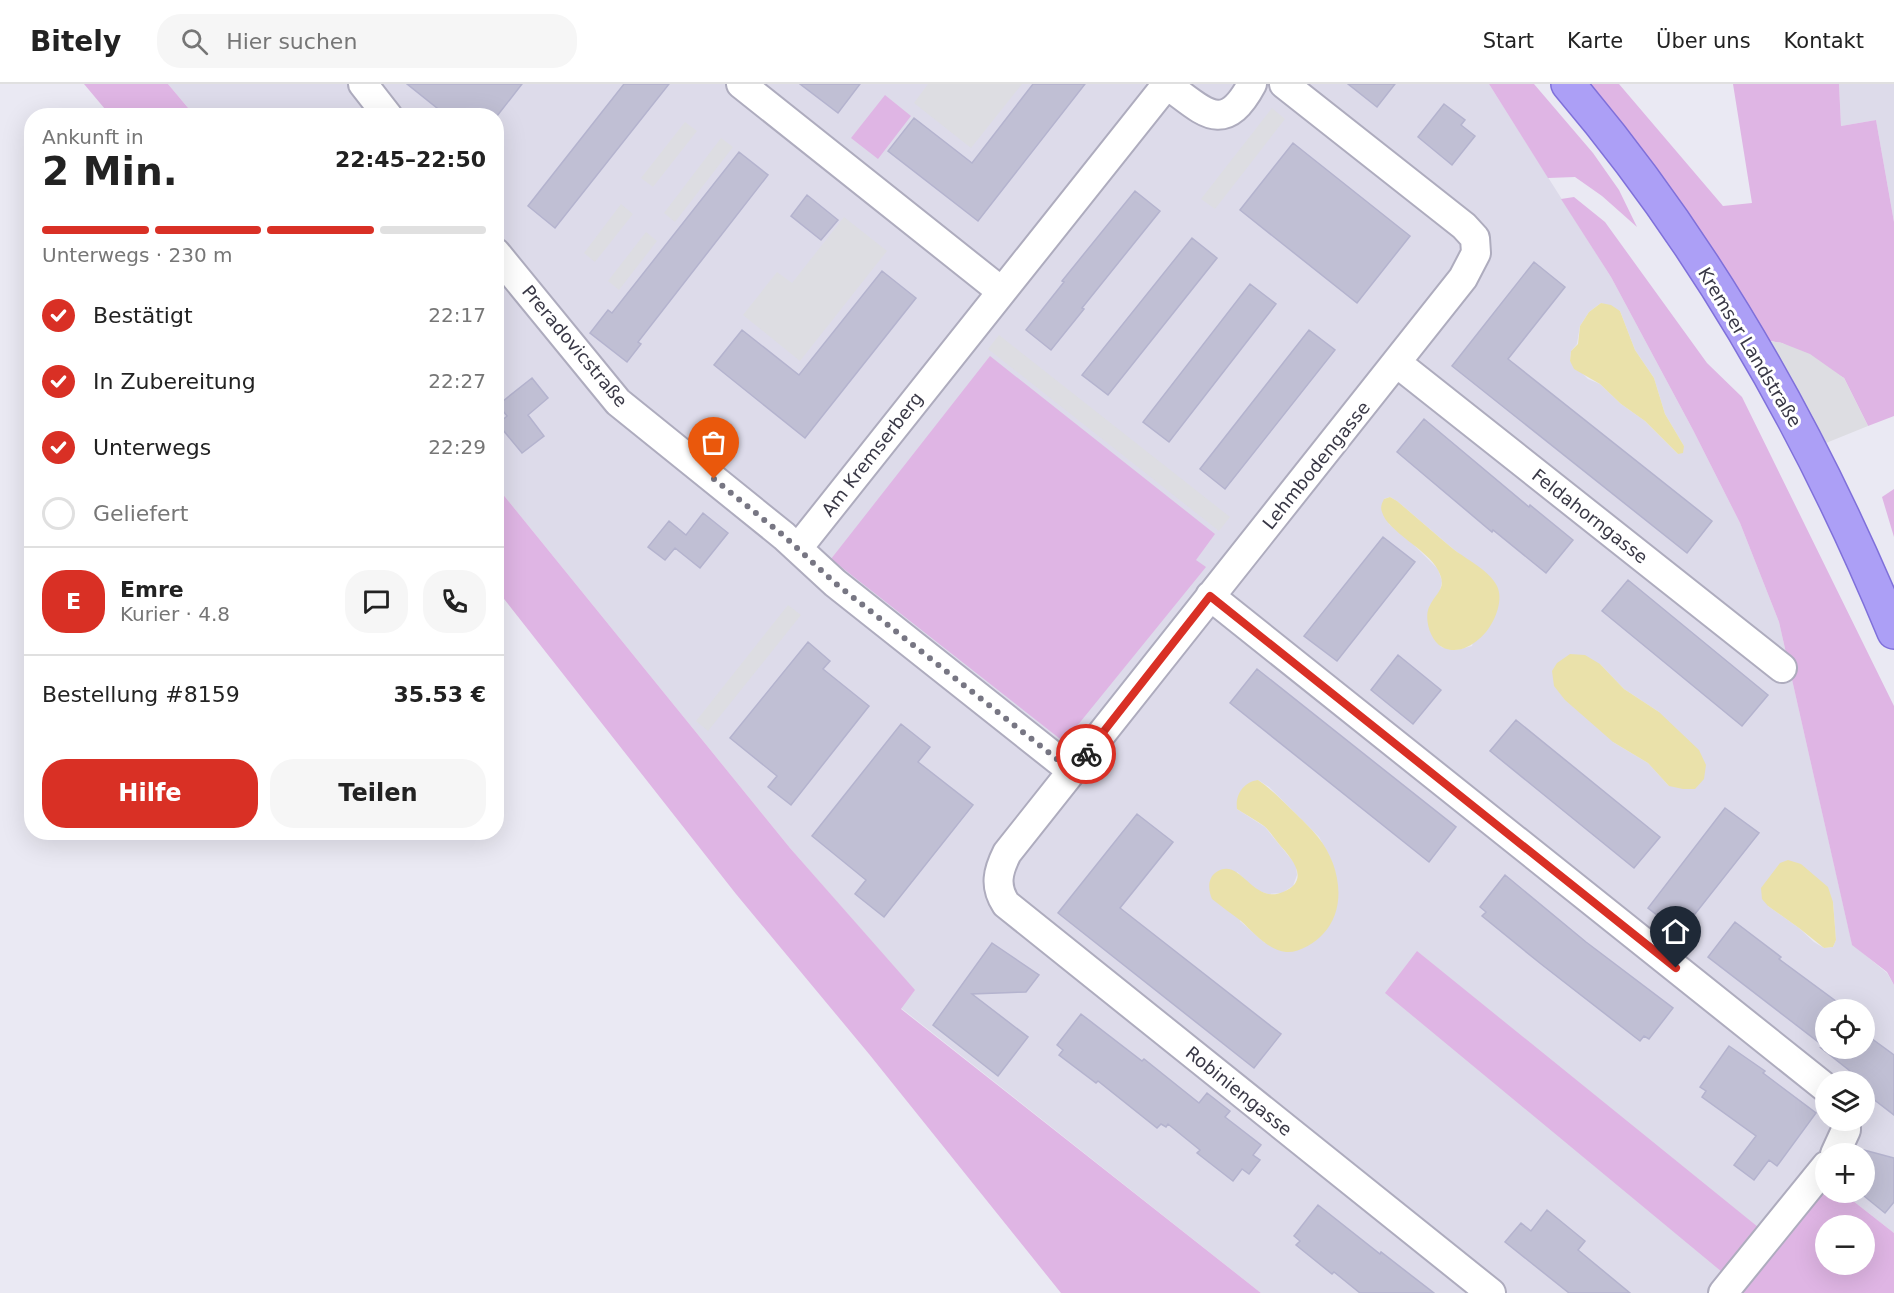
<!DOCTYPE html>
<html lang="de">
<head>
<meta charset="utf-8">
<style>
  :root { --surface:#fff; --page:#f6f6f6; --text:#222; --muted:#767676; --line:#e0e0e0; --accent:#d93025 }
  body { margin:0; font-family:"DejaVu Sans",sans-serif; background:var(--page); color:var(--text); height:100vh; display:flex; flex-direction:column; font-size:22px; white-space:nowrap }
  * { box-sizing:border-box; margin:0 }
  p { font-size:20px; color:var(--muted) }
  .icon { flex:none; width:33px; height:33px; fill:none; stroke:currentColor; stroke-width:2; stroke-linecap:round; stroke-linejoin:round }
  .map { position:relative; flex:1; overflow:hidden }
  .drawer { position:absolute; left:24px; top:24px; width:480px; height:732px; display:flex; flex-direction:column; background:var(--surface); border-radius:24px; box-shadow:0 6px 24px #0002 }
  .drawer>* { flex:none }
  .controls { position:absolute; left:1815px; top:915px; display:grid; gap:12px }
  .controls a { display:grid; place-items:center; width:60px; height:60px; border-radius:50%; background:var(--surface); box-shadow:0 6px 24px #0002; font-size:30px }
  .pin { position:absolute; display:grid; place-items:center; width:51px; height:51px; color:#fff; margin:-62px -26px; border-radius:50% 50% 50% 0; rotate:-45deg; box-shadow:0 0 6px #0007 }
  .pin .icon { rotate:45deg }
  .courier { position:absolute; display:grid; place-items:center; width:60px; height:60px; margin:-30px; border:4px solid #d93025; border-radius:50%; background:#fff; color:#222; box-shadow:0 2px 8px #0007 }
  .overview em { font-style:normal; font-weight:700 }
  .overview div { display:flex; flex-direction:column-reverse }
  .overview { display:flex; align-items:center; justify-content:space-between; height:102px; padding:0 18px }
  h1 { font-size:39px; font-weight:700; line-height:45px }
  .bar { display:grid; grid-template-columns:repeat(4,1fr); gap:9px 6px; align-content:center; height:72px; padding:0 18px }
  .bar i { height:8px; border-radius:4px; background:var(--line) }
  .bar .selected { background:var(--accent) }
  .bar p { grid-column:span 4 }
  .line { display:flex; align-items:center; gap:15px; padding:0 18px; border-top:2px solid var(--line) }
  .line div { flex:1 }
  .round { display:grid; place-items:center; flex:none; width:63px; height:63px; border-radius:24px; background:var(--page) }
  ol { padding:0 18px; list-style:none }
  li { display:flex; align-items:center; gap:18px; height:66px }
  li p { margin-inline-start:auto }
  li .icon { padding:6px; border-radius:50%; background:var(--accent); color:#fff; stroke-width:4 }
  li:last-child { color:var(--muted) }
  li i { width:33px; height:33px; border:3px solid var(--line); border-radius:50% }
  .button { display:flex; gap:12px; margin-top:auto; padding:12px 18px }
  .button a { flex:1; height:69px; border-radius:24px; background:var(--accent); color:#fff; font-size:24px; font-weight:700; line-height:69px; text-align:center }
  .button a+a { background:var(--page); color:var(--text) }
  header { display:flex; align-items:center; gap:36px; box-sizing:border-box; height:84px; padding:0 30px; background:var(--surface); border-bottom:2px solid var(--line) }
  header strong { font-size:28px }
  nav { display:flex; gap:33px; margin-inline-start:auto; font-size:21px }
  .search { width:420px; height:54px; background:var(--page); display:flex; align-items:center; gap:15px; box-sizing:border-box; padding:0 21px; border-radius:24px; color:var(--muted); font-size:22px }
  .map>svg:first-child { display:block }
  .residential { fill:#dddbea; fill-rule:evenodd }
  .green { fill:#dfb5e4; fill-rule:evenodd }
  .parking { fill:#dddde2 }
  .water { fill:#eae1aa }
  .building { fill:#c0bfd4; stroke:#b4b3ce; stroke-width:1.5 }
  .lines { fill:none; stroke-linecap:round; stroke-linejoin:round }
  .minor-casing { stroke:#aeacbe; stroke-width:32 }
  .major-casing { stroke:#7f70da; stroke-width:36 }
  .minor { stroke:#fff; stroke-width:28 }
  .major { stroke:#ac9ff6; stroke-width:33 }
  .done { stroke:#777683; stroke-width:6; stroke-dasharray:0 10.8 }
  .route { stroke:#d93025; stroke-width:8 }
  .labels { text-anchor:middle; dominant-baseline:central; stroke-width:6; stroke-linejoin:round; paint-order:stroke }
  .street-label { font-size:18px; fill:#393846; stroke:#fff }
</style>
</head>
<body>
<header>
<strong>Bitely</strong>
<div class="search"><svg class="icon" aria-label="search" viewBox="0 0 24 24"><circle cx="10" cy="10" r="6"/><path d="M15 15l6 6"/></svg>Hier suchen</div>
<nav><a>Start</a><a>Karte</a><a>Über uns</a><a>Kontakt</a></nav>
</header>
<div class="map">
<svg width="1894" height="1209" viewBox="0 0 1894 1209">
  <rect width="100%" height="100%" fill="#eae9f3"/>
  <!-- residential -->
  <path class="residential" d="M168,0H1489L1611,193L1693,346L1740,439L1779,538L1852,860L1887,889L1894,901V1149L1843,1109L1864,1108V1070H1826L1736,1209H1261L901,924L914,906L790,764L497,403L496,32L194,31ZM1601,219L1620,227L1635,266L1654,294L1665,330L1684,362L1678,370L1645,337L1621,320L1600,300L1588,295L1570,277L1571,267L1577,260L1580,242L1589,228ZM1390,413L1397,417L1452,464L1491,494L1472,562L1456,566L1441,563L1429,523L1440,507L1442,497L1438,485L1412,459L1389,440L1384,415ZM1600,580L1624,605L1659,628L1669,702L1648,679L1613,658ZM1258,696L1269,703L1319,753L1329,771L1336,791L1265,859L1240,837L1237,788L1256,806L1268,810L1282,809L1293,802L1297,791L1296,781L1265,743L1237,725ZM1833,818L1836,856L1833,863L1824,864L1814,858L1799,844L1768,822ZM1826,926H1864V964H1826ZM1826,998H1864V1036H1826Z
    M1839,0H1894V138L1876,36L1841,42Z"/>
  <!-- green -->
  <path class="green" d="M84,0H168L194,31H110Z
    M1489,0H1534L1593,69L1619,106L1637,143L1602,112L1575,93L1548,94Z
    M1586,0H1619L1723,122L1752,119L1733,0H1839L1841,42L1876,36L1894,138V332L1868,342L1844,294L1782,259L1770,257L1691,140Z
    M885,11L911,32L878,75L851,54Z
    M1574,113L1605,138L1707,279L1742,313L1894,622V901L1887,888L1852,861L1779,538L1740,439L1693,346L1611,193L1561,115Z
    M990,272L1215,450L1196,476L1206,483L1064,658L831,475Z
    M497,403L790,764L915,906L901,925L1261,1209H1061L869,970L736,810L497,506Z
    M1894,405V453L1882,413Z
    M1417,867L1758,1143L1722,1188L1385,909Z
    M1825,1096L1826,1108L1843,1109L1894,1149V1209H1736ZM1826,1142H1864V1180H1826Z"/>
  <!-- parking -->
  <path class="parking" d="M928,0H1022L971,64L914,19Z
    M1272,24L1285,35L1215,125L1201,115Z
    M685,38L697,47L653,103L641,94Z
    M721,54L733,63L675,138L664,129Z
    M621,120L633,130L595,178L584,169Z
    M844,133L887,167L800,277L743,231L777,188L792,199Z
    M646,148L657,157L619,206L608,197Z
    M999,251L1230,433L1219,447L988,265Z
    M1770,257L1782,259L1810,270L1844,294L1868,342L1826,359Z
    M788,521L801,531L708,647L696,637Z"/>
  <!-- water -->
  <path class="water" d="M1601,219L1611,221L1620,227L1635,266L1654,294L1665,330L1684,362L1683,369L1678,370L1645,337L1621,320L1600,300L1574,285L1570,277L1571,267L1578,260L1580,242L1589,228Z
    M1390,413L1397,417C1416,433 1434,449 1452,464C1467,476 1489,486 1497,502C1505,518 1492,545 1479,555C1469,564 1455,570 1442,563C1430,556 1424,535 1429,523C1436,508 1448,505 1438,486C1428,466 1387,447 1382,428C1380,423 1382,419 1384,415Z
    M1570,570L1585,571L1600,580L1624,605L1659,628L1699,666L1706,681L1704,695L1695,705H1683L1669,702L1648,679L1613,658L1565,616L1554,602L1552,587L1557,579Z
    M1258,696C1271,705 1282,716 1293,727C1301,735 1311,744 1318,753C1340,780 1348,824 1323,850C1315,859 1299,869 1286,868C1268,866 1254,849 1241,837C1232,830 1222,823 1212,815C1208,806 1207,793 1218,787C1241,774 1253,821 1283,808C1312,796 1291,774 1279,760C1274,754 1270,747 1264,742C1256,736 1246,731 1237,725C1235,710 1244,698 1258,696Z
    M1788,776L1801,780L1828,803L1833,818L1836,856L1833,863L1824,864L1799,844L1768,822L1762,815L1761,804L1780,779Z"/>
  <!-- building -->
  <path class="building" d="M407,0H522L497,32H447Z
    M624,0H669L555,144L528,122Z
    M800,0H860L838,29Z
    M1033,0H1085L978,137L888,67L914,34L972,79Z
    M1348,0H1395L1377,23Z
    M1444,20L1465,36L1461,41L1475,52L1452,81L1418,53Z
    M1293,59L1410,152L1357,219L1240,126Z
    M739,68L768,91L638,258L641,260L627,278L590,249L608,226L612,229Z
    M1135,107L1160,127L1082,224L1084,225L1051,266L1026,246L1064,198L1062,197Z
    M807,111L838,136L821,156L791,132Z
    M1192,154L1217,174L1108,311L1082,291Z
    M1534,178L1565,203L1508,275L1712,437L1687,469L1452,282Z
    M882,187L916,214L805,354L714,281L742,246L799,291Z
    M1250,200L1276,220L1169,358L1143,338Z
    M1309,246L1335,266L1225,405L1200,385Z
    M532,294L548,314L528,331L544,352L522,369L498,340L507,332L498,321Z
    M1424,335L1529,423L1530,421L1573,456L1546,489L1493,446L1492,448L1397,368Z
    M703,429L728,449L700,484L675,464L665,476L648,463L669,437L686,451Z
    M1383,453L1415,478L1337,577L1304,552Z
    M1628,496L1768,611L1742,642L1602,527Z
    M808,558L830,577L823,585L869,622L791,721L768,703L777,692L730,654Z
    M1398,571L1441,606L1413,640L1371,606Z
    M1257,585L1456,743L1429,778L1230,619Z
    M1516,636L1660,753L1634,784L1490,667Z
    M901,640L930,663L918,678L973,721L884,833L855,810L866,796L812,752Z
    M1725,724L1759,749L1680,849L1648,824Z
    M1137,730L1173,758L1120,824L1281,950L1254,984L1058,829Z
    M1505,791L1586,858L1673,924L1649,955L1644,952L1640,957L1541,880L1482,832L1486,828L1480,823Z
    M1735,838L1781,873L1779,875L1837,918L1831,926H1826V964L1708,873Z
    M992,859L1039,891L1026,908L972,910L1028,953L998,992L933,941Z
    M1081,930L1142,977L1144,975L1199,1019L1207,1009L1230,1027L1225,1033L1261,1061L1253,1071L1260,1076L1249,1090L1242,1085L1233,1097L1197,1069L1200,1066L1168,1040L1166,1043L1161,1040L1157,1044L1098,997L1096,999L1059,971L1063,966L1057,961Z
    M1864,949L1894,971V1031L1864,1008V998L1821,964H1864Z
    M1729,962L1765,987L1763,989L1816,1029L1777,1082L1769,1076L1754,1096L1734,1081L1756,1052L1702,1013L1706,1007L1700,1003Z
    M1864,1066L1894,1074V1118L1885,1129L1864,1112Z
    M1318,1121L1380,1170L1381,1168L1434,1209H1360L1334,1188L1332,1190L1296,1161L1300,1157L1294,1152Z
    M1547,1126L1585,1157L1578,1166L1630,1209H1569L1505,1158L1521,1139L1531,1147Z"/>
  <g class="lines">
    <!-- minor casing -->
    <g class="minor-casing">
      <path id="minor" d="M363,0L388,32
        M741,0L1001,207
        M1166,0C1203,26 1223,54 1252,0
        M1284,0L1464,142L1475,154L1476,169L1463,194L1007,769C998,787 994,802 1006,820L1491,1209
        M496,169L618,318L784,452L835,499L1072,687
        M1397,279L1782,584
        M798,464L1167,0
        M1210,512L1826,1004
        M1835,1070L1846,1046V1036
        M1723,1209L1826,1082"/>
    </g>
    <!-- major casing -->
    <g class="major-casing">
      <path id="major" d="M1568,0C1706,162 1813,352 1894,548"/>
    </g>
    <!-- minor -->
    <use href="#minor" class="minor"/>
    <!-- major -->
    <use href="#major" class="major"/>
  </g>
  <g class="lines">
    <!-- done -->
    <path class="done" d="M714,395L784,452L835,499L1072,687L1086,670"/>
    <!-- route -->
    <path class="route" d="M1086,670L1210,512L1676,884"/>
  </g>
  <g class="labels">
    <!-- street labels -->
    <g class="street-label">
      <text transform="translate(575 262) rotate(50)">Preradovicstraße</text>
      <text transform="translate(1750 263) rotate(59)">Kremser Landstraße</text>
      <text transform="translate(872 370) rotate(-52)">Am Kremserberg</text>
      <text transform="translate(1316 381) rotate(-51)">Lehmbodengasse</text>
      <text transform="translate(1590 432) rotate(38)">Feldahorngasse</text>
      <text transform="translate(1239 1007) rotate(39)">Robiniengasse</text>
    </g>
  </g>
</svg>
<div class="controls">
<a><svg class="icon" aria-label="locate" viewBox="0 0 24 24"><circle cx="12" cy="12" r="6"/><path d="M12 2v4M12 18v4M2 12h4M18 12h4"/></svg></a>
<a><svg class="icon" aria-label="layers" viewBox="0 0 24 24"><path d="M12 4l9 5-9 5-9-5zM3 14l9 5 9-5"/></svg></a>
<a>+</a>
<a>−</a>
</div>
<div class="pin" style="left:714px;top:395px;background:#ea580c"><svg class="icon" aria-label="bag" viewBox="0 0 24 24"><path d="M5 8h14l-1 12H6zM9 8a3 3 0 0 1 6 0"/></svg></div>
<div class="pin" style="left:1676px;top:884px;background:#1f2937"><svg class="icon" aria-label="home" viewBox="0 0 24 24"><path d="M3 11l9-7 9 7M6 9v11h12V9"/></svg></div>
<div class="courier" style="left:1086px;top:670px"><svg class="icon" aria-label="bike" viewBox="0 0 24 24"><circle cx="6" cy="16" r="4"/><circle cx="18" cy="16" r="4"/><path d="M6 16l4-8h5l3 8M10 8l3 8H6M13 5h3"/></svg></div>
<section class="drawer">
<div class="overview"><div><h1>2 Min.</h1><p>Ankunft in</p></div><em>22:45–22:50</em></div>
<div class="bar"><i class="selected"></i><i class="selected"></i><i class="selected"></i><i></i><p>Unterwegs · 230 m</p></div>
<ol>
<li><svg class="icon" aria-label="check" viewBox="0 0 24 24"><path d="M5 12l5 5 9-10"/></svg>Bestätigt<p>22:17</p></li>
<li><svg class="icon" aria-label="check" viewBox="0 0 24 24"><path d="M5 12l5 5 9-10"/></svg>In Zubereitung<p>22:27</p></li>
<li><svg class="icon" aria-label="check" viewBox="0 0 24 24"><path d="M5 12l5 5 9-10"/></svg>Unterwegs<p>22:29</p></li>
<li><i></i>Geliefert</li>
</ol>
<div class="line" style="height:108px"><b class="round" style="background:var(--accent);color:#fff">E</b><div><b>Emre</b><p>Kurier · 4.8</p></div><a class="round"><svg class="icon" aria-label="chat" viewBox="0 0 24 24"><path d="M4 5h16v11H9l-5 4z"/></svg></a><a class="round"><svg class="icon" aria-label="phone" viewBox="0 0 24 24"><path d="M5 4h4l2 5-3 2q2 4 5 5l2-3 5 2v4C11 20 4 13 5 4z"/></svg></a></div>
<div class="line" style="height:78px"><div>Bestellung #8159</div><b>35.53 €</b></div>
<div class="button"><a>Hilfe</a><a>Teilen</a></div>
</section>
</div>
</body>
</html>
